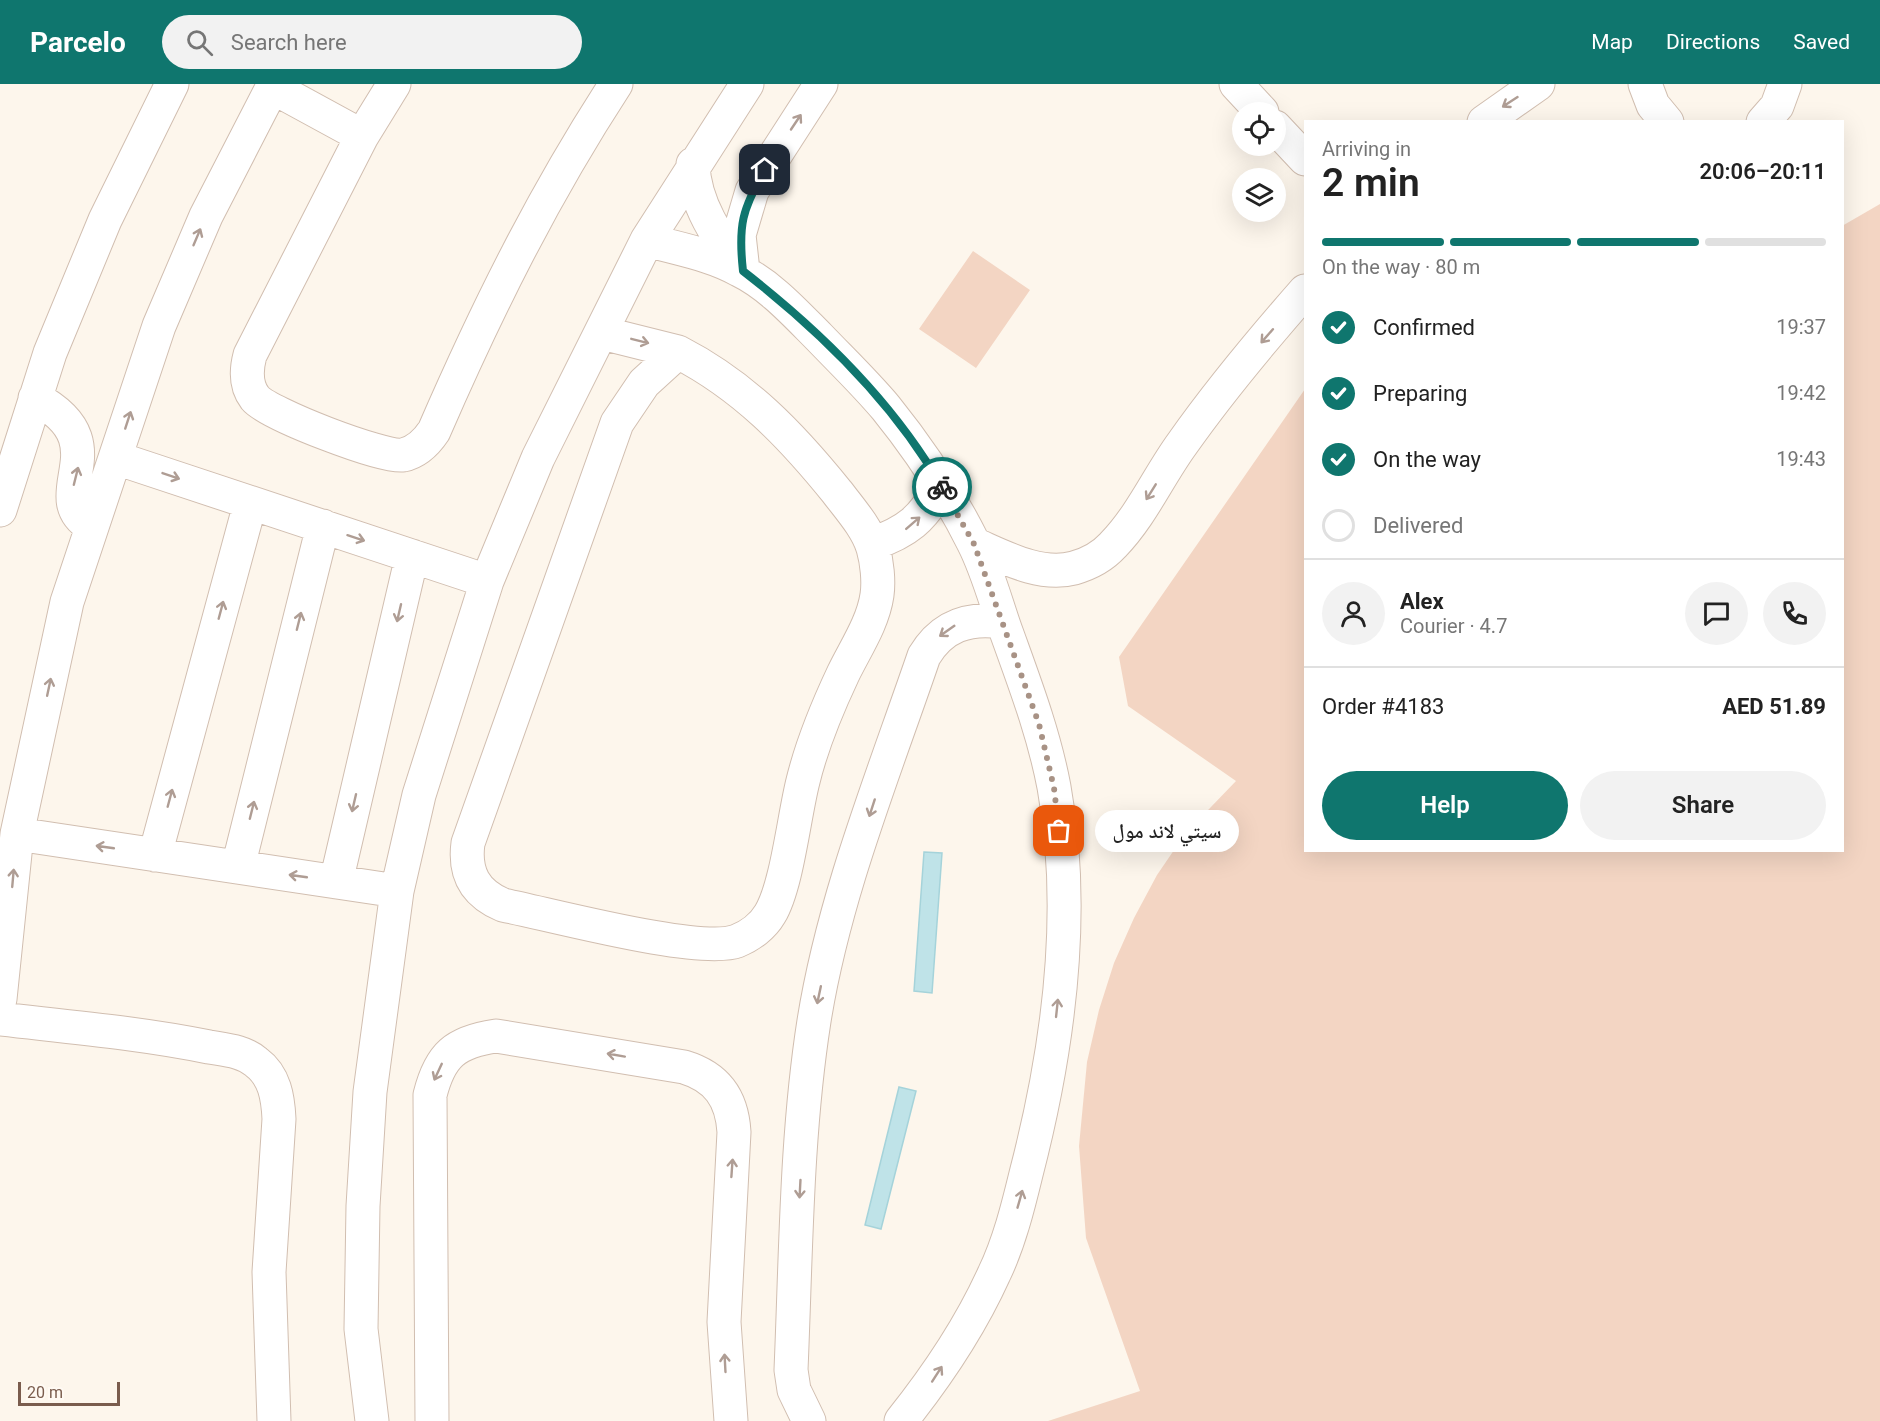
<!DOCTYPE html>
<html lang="en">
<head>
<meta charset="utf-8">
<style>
  :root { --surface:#fff; --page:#f2f2f2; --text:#222; --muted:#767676; --line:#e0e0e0; --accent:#0f766e }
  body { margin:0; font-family:Roboto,"Noto Naskh Arabic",sans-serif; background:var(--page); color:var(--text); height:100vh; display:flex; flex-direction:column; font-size:22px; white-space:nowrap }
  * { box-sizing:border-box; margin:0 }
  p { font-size:20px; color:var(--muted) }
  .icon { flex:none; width:33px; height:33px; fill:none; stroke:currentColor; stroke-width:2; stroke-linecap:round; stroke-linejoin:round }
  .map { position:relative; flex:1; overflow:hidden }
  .panel { position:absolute; left:1304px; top:36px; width:540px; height:732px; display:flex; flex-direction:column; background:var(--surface); border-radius:0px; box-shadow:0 6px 24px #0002 }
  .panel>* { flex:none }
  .tools { position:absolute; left:1232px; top:18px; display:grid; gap:12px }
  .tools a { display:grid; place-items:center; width:54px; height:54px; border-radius:50%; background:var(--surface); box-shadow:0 6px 24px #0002; font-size:30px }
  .scale { position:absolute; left:18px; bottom:15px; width:102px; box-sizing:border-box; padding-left:6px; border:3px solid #7a5c4d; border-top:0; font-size:16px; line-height:21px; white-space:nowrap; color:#7a5c4d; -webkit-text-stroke:4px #fffaf3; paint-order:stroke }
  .pin { position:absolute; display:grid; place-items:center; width:51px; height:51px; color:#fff; margin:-26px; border-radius:12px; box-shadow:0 3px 9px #0006 }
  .courier { position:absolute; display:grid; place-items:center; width:60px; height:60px; margin:-30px; border:4px solid #0f766e; border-radius:50%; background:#fff; color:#222; box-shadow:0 2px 8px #0007 }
  .bubble { position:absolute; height:42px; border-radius:21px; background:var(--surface); box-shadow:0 6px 24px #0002; font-size:20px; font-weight:600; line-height:42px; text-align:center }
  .overview em { font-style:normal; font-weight:600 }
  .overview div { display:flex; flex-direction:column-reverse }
  .overview { display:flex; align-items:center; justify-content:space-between; height:102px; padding:0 18px }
  h1 { font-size:39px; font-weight:600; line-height:45px }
  .bar { display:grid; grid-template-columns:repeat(4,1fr); gap:9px 6px; align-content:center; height:72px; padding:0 18px }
  .bar i { height:8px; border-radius:4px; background:var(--line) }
  .bar .on { background:var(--accent) }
  .bar p { grid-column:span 4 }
  .line { display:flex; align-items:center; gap:15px; padding:0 18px; border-top:2px solid var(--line) }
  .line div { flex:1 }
  .round { display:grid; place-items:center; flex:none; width:63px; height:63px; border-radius:32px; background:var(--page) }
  ol { padding:0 18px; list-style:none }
  li { display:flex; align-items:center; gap:18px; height:66px }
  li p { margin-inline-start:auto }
  li .icon { padding:6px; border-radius:50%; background:var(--accent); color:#fff; stroke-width:4 }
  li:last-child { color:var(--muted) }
  li i { width:33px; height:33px; border:3px solid var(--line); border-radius:50% }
  .primary-button { display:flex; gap:12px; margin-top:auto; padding:12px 18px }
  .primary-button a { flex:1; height:69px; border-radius:36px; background:var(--accent); color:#fff; font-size:24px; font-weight:600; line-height:69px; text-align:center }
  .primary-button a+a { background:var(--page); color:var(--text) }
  header { display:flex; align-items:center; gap:36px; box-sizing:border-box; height:84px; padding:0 30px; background:var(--accent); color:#fff }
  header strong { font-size:28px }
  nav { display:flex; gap:33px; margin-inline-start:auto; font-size:21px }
  .search { width:420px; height:54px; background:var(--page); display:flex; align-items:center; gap:15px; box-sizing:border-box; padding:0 21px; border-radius:33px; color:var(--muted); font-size:22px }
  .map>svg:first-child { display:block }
  .water { fill:#bfe3e8; stroke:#a5d3da; stroke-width:1.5 }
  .building { fill:#f3d5c3 }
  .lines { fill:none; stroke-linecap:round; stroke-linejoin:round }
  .minor-casing { stroke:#d1beb0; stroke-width:35 }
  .minor { stroke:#fff; stroke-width:33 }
  .oneway { stroke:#af9d94 }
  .done { stroke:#a89285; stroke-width:6; stroke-dasharray:0 10.8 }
  .route { stroke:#0f766e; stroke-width:8 }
</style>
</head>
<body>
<header>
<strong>Parcelo</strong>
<div class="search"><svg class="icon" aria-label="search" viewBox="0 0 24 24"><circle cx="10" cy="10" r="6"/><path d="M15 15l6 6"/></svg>Search here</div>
<nav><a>Map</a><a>Directions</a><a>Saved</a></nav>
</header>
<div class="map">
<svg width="1880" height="1337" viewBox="0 0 1880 1337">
  <rect width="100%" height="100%" fill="#fdf6ec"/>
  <!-- water -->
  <path class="water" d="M924,768L942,769L932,909L914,907Z
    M899,1003L916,1007L881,1145L865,1141Z"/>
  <!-- building -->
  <path class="building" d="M1880,120V1337H1048L1140,1307L1086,1154L1079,1062L1087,978L1099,926L1114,879L1134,834L1157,791L1185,750L1236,697L1128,622L1119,573L1305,305V766H1842V142Z
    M973,167L1030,206L976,284L919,245Z"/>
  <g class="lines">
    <!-- minor casing -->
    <g class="minor-casing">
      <path id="minor" d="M394,0L362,52L250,271C246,286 245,301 255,314C268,330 383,374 403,371C417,368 426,359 434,347C487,225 543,112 616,0
        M1236,0L1262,28
        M1645,0L1653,21L1667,38
        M272,3L362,52
        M1484,38L1538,0
        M1763,38L1777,22L1785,0
        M1275,43L1305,75
        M693,80C694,120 718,154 742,186
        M647,156C678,165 710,170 739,186C770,201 795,229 819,253C842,277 865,299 886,324C920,366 949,410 973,458C988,487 996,520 1007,550C1025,600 1044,650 1054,703C1077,830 1058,967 1026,1090C1018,1123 1009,1159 994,1190C970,1243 937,1292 901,1337
        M743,187L739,151L752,107L821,0
        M602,249L678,268
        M678,268C744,302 791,351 837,408C850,425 867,444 873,464C877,478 879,497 877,511C873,539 855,565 843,590C827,624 812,660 803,697C794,732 787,802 770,830C763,842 750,852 737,857C700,871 549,830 503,821C475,809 464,789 468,759L617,339L644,299Z
        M35,314C122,360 40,411 91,442
        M116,374L487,497
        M0,426L50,269L105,136L172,0
        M872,460C907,448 923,435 941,402
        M974,460C1004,473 1040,493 1074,484C1088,480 1103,472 1113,461C1142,431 1158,393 1182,360C1220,306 1262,256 1305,207
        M17,750L397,807
        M155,771L250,420
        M238,783L323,442
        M336,798L412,472
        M0,915L17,750L67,518L159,242L206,132L274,0
        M0,935C70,943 140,949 209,963C226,966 243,967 256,978C275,992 278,1014 279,1035L269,1188L274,1337
        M372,1337L361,1245L363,1122L370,1008L397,807L419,711L487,497L538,374L647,156L747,0
        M432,1337L430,1011C440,971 455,958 496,952L684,983C717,993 732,1014 734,1048L724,1238L731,1337
        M809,1337L794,1306L791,1286C796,1170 796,1052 814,937C834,812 883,692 924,572C942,542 968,533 1002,538"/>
    </g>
    <!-- minor -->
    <use href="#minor" class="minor"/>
  </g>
  <!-- one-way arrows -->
  <defs><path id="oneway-shaft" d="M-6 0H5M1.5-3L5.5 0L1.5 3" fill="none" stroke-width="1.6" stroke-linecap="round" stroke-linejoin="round" transform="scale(1.5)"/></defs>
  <g class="oneway">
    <use href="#oneway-shaft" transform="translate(1510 18) rotate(147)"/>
    <use href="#oneway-shaft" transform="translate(796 38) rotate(-56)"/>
    <use href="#oneway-shaft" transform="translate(197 153) rotate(-67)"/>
    <use href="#oneway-shaft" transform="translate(1267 252) rotate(131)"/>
    <use href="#oneway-shaft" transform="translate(640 257) rotate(14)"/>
    <use href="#oneway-shaft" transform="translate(128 336) rotate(-72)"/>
    <use href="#oneway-shaft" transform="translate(76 392) rotate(-76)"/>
    <use href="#oneway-shaft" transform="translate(171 392) rotate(19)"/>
    <use href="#oneway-shaft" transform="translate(1151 408) rotate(122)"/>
    <use href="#oneway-shaft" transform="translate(913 439) rotate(-41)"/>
    <use href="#oneway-shaft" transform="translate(356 454) rotate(18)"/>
    <use href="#oneway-shaft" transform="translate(221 526) rotate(-75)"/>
    <use href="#oneway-shaft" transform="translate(399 529) rotate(103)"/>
    <use href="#oneway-shaft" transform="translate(299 537) rotate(-76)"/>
    <use href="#oneway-shaft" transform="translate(947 547) rotate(145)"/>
    <use href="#oneway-shaft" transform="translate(49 603) rotate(-78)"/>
    <use href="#oneway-shaft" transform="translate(170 714) rotate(-75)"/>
    <use href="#oneway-shaft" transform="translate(354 719) rotate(103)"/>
    <use href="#oneway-shaft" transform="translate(872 724) rotate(108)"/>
    <use href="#oneway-shaft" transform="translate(252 726) rotate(-76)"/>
    <use href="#oneway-shaft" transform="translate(105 763) rotate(-172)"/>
    <use href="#oneway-shaft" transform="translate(298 792) rotate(-172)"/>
    <use href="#oneway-shaft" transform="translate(13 794) rotate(-85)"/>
    <use href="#oneway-shaft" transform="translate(819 911) rotate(102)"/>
    <use href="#oneway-shaft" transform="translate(1057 924) rotate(-84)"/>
    <use href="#oneway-shaft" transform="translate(616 971) rotate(-170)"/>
    <use href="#oneway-shaft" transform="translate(438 988) rotate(115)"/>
    <use href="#oneway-shaft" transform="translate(732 1084) rotate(-86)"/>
    <use href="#oneway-shaft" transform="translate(800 1105) rotate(93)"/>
    <use href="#oneway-shaft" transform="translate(1020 1115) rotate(-74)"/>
    <use href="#oneway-shaft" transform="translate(725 1279) rotate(-93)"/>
    <use href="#oneway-shaft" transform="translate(937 1290) rotate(-57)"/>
  </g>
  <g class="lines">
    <!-- done -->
    <path class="done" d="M942,403L974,460L1039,640L1054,704L1059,747"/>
    <!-- route -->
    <path class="route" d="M765,86C742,125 738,142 743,187C819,246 894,319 942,403"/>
  </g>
</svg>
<div class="tools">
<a><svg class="icon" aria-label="locate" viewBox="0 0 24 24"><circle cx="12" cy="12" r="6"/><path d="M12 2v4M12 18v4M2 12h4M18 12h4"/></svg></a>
<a><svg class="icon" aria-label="layers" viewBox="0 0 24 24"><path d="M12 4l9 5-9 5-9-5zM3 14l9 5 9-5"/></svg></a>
</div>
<div class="scale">20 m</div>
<div class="pin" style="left:1059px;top:747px;background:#ea580c"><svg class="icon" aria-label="bag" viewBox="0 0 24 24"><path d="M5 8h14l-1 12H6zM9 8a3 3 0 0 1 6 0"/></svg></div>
<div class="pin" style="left:765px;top:86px;background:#1f2937"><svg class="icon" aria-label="home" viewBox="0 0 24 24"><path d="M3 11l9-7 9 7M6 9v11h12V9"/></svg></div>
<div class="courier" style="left:942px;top:403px"><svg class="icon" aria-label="bike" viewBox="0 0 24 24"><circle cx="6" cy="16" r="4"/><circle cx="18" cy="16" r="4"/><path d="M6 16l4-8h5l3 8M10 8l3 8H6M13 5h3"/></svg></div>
<div class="bubble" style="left:1095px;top:726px;width:144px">سيتي لاند مول</div>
<section class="panel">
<div class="overview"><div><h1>2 min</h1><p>Arriving in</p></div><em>20:06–20:11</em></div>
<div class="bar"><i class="on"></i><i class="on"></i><i class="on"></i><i></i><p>On the way · 80 m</p></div>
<ol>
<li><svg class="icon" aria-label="check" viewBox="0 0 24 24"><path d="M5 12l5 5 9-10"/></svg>Confirmed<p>19:37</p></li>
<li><svg class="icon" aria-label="check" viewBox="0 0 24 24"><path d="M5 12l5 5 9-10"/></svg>Preparing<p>19:42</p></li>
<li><svg class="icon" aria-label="check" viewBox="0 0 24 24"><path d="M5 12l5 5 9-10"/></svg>On the way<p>19:43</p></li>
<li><i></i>Delivered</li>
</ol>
<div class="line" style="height:108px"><a class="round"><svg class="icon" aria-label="person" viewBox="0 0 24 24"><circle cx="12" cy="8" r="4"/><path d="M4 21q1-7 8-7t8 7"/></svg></a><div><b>Alex</b><p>Courier · 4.7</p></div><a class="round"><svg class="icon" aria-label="chat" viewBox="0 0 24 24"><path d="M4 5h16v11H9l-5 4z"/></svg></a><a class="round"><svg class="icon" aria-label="phone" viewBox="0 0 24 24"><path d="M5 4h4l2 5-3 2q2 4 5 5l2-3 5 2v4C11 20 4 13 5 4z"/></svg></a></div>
<div class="line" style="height:78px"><div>Order #4183</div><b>AED 51.89</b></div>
<div class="primary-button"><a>Help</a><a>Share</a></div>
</section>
</div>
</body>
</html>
